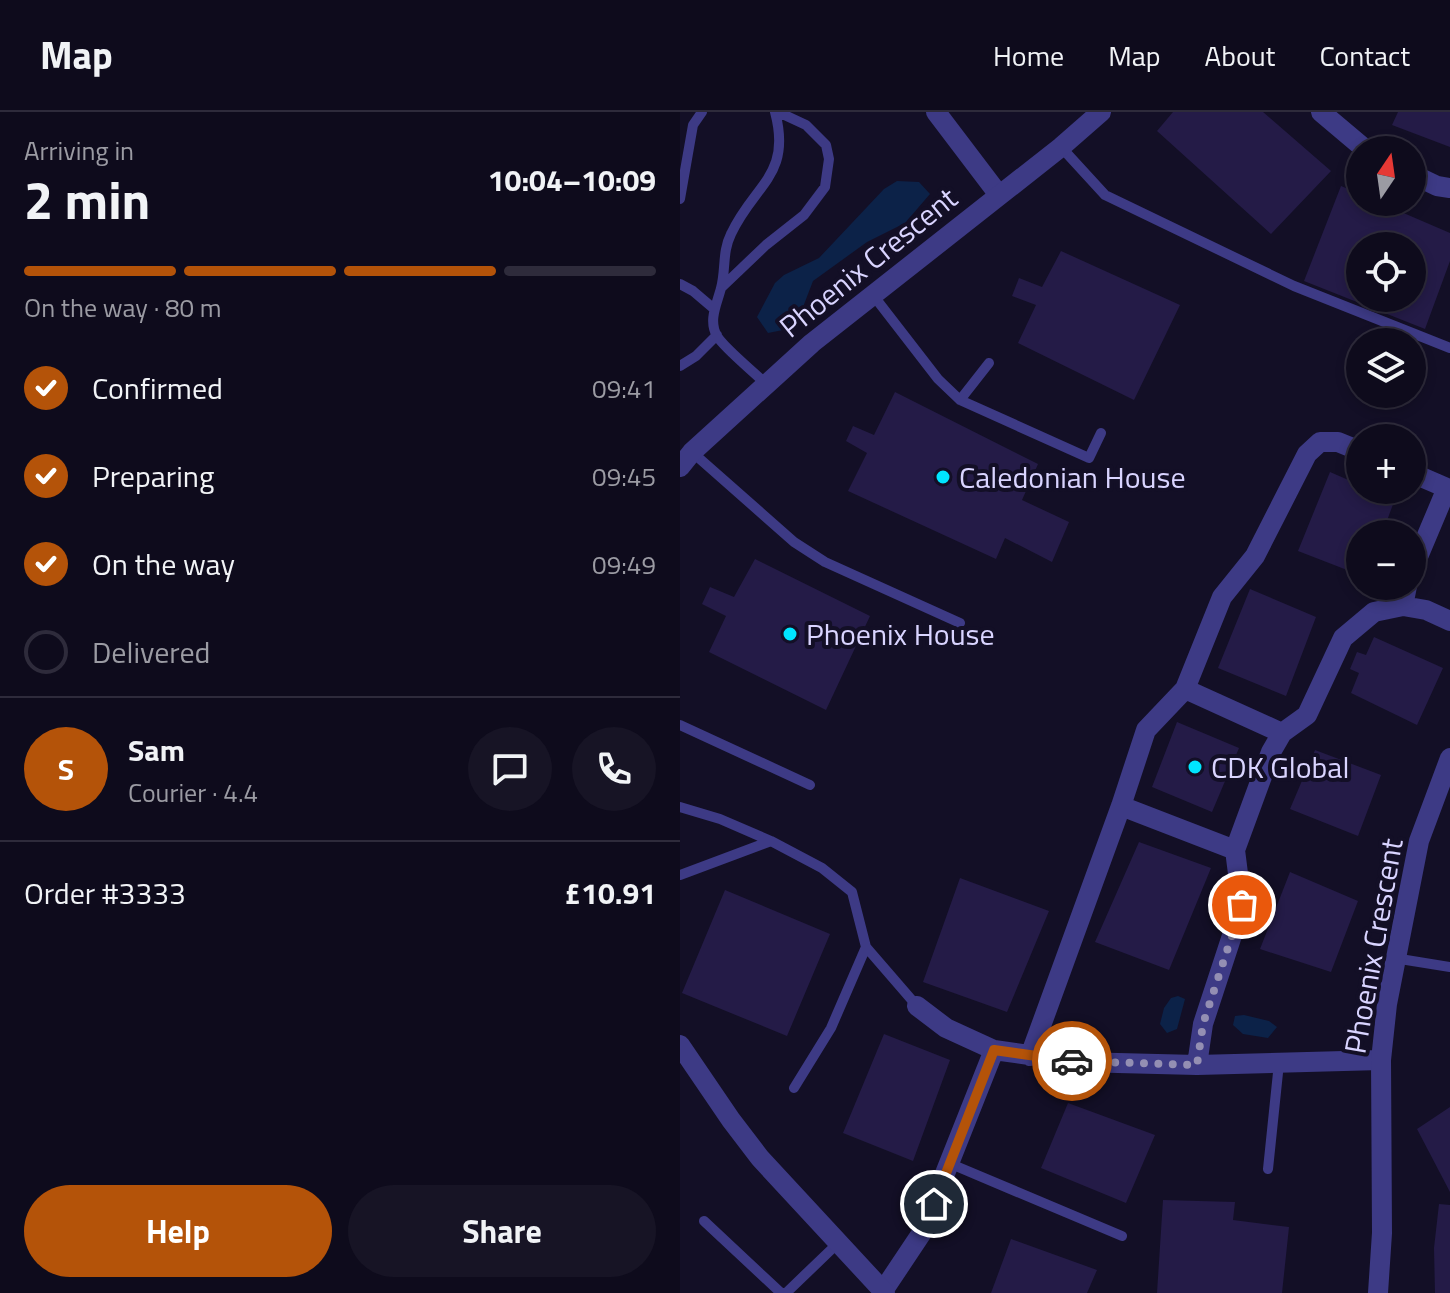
<!DOCTYPE html>
<html lang="en">
<head>
<meta charset="utf-8">
<style>
  :root { --surface:#0e0b1c; --page:#171425; --text:#f1f3f6; --muted:#9b9ba3; --line:#2e2b3b; --accent:#b45309 }
  body { margin:0; font-family:"Titillium Web",sans-serif; background:var(--page); color:var(--text); height:100vh; display:flex; flex-direction:column; font-size:30px; white-space:nowrap }
  * { box-sizing:border-box; margin:0 }
  p { font-size:26px; color:var(--muted) }
  .icon { flex:none; width:44px; height:44px; fill:none; stroke:currentColor; stroke-width:2; stroke-linecap:round; stroke-linejoin:round }
  .map { position:relative; flex:1; overflow:hidden }
  .drawer { display:flex; flex-direction:column; background:var(--surface); width:680px }
  .drawer>* { flex:none }
  .needle { width:52px; rotate:13deg }
  .fabs { position:absolute; left:666px; top:24px; display:grid; gap:16px }
  .fabs a { display:grid; place-items:center; width:80px; height:80px; border-radius:50%; background:var(--surface); box-shadow:0 4px 12px #0003,0 0 0 2px var(--line); font-size:40px }
  .pin { position:absolute; display:grid; place-items:center; width:68px; height:68px; color:#fff; margin:-34px; border:4px solid #fff; border-radius:50%; box-shadow:0 2px 8px #0007 }
  .courier { position:absolute; display:grid; place-items:center; width:80px; height:80px; margin:-40px; border:6px solid #b45309; border-radius:50%; background:#fff; color:#222; box-shadow:0 2px 10px #0007 }
  .overview em { font-style:normal; font-weight:700 }
  .overview div { display:flex; flex-direction:column-reverse }
  .overview { display:flex; align-items:center; justify-content:space-between; height:136px; padding:0 24px }
  h1 { font-size:52px; font-weight:700; line-height:60px }
  .bar { display:grid; grid-template-columns:repeat(4,1fr); gap:12px 8px; align-content:center; height:96px; padding:0 24px }
  .bar i { height:10px; border-radius:6px; background:var(--line) }
  .bar .selected { background:var(--accent) }
  .bar p { grid-column:span 4 }
  .line { display:flex; align-items:center; gap:20px; padding:0 24px; border-top:2px solid var(--line) }
  .line div { flex:1 }
  .round { display:grid; place-items:center; flex:none; width:84px; height:84px; border-radius:42px; background:var(--page) }
  ol { padding:0 24px; list-style:none }
  li { display:flex; align-items:center; gap:24px; height:88px }
  li p { margin-inline-start:auto }
  li .icon { padding:8px; border-radius:50%; background:var(--accent); color:#fff; stroke-width:4 }
  li:last-child { color:var(--muted) }
  li i { width:44px; height:44px; border:4px solid var(--line); border-radius:50% }
  .cta { display:flex; gap:16px; margin-top:auto; padding:16px 24px }
  .cta a { flex:1; height:92px; border-radius:48px; background:var(--accent); color:#fff; font-size:32px; font-weight:700; line-height:92px; text-align:center }
  .cta a+a { background:var(--page); color:var(--text) }
  header { display:flex; align-items:center; gap:48px; box-sizing:border-box; height:112px; padding:0 40px; background:var(--surface); border-bottom:2px solid var(--line) }
  header strong { font-size:38px }
  nav { display:flex; gap:44px; margin-inline-start:auto; font-size:28px }
  main { display:flex; flex:1; min-height:0 }
  .map>svg:first-child { display:block }
  .water { fill:#0c2248 }
  .building { fill:#241b47; fill-rule:evenodd }
  .lines { fill:none; stroke-linecap:round; stroke-linejoin:round }
  .service { stroke:#3d3a85; stroke-width:10 }
  .minor { stroke:#3d3a85; stroke-width:20 }
  .tertiary { stroke:#3d3a85; stroke-width:20 }
  .done { stroke:#948fb3; stroke-width:8; stroke-dasharray:0 14.4 }
  .route { stroke:#b45309; stroke-width:10 }
  .poi-dot { fill:#00e5ff; stroke:#130f26; stroke-width:3 }
  .labels { text-anchor:middle; dominant-baseline:central; stroke-width:8; stroke-linejoin:round; paint-order:stroke }
  .street-label { font-size:30px; fill:#d9d4ff; stroke:#130f26 }
  .poi-label { font-size:30px; fill:#d9d4ff; stroke:#130f26; text-anchor:start }
</style>
</head>
<body>
<header>
<strong>Map</strong>
<nav><a>Home</a><a>Map</a><a>About</a><a>Contact</a></nav>
</header>
<main>
<section class="drawer">
<div class="overview"><div><h1>2 min</h1><p>Arriving in</p></div><em>10:04–10:09</em></div>
<div class="bar"><i class="selected"></i><i class="selected"></i><i class="selected"></i><i></i><p>On the way · 80 m</p></div>
<ol>
<li><svg class="icon" aria-label="check" viewBox="0 0 24 24"><path d="M5 12l5 5 9-10"/></svg>Confirmed<p>09:41</p></li>
<li><svg class="icon" aria-label="check" viewBox="0 0 24 24"><path d="M5 12l5 5 9-10"/></svg>Preparing<p>09:45</p></li>
<li><svg class="icon" aria-label="check" viewBox="0 0 24 24"><path d="M5 12l5 5 9-10"/></svg>On the way<p>09:49</p></li>
<li><i></i>Delivered</li>
</ol>
<div class="line" style="height:144px"><b class="round" style="background:var(--accent);color:#fff">S</b><div><b>Sam</b><p>Courier · 4.4</p></div><a class="round"><svg class="icon" aria-label="chat" viewBox="0 0 24 24"><path d="M4 5h16v11H9l-5 4z"/></svg></a><a class="round"><svg class="icon" aria-label="phone" viewBox="0 0 24 24"><path d="M5 4h4l2 5-3 2q2 4 5 5l2-3 5 2v4C11 20 4 13 5 4z"/></svg></a></div>
<div class="line" style="height:104px"><div>Order #3333</div><b>£10.91</b></div>
<div class="cta"><a>Help</a><a>Share</a></div>
</section>
<div class="map">
<svg width="770" height="1181" viewBox="0 0 770 1181">
  <rect width="100%" height="100%" fill="#130f26"/>
  <!-- water -->
  <path class="water" d="M217,69L239,70L250,82L225,111L187,130L133,169L123,195L103,218L88,221L77,205L95,171L104,163L139,146L204,77Z
    M498,884L505,887L497,917L487,921L480,912L484,896L491,886Z
    M564,903L589,909L597,915L588,926L563,922L553,913L555,904Z"/>
  <!-- building -->
  <path class="building" d="M493,0H583L651,59L591,122L477,19Z
    M718,0H770V35L712,13Z
    M661,74L680,82V90H698L770,121V149L745,217L624,169ZM680,134H732V186H680Z
    M381,139L500,193L454,288L338,231L356,193L332,184L339,166L362,175Z
    M215,280L358,352L342,388L389,410L372,450L325,426L316,447L168,379L187,341L166,329L173,314L194,323Z
    M650,360L680,373V378H693L715,387L702,422H680V463L618,439Z
    M75,447L190,504L146,598L29,540L46,504L22,492L30,475L54,485Z
    M570,477L636,505L606,584L538,556Z
    M694,525L763,556L737,613L671,581L679,561L670,557L677,540L686,543Z
    M497,610L559,636L532,700L472,675Z
    M635,638L701,663L678,724L610,697Z
    M459,730L531,756L489,858L415,830Z
    M610,760L678,789L651,860L580,837Z
    M280,766L369,799L327,900L243,870Z
    M45,778L150,822L107,924L2,881Z
    M204,922L270,948L233,1049L163,1021Z
    M388,991L475,1023L446,1091L361,1056Z
    M770,995V1080L737,1017Z
    M483,1088L555,1090L553,1108L609,1115L602,1181H477Z
    M759,1092L770,1093V1181H755L754,1136Z
    M331,1127L417,1158L407,1181H311Z"/>
  <g class="lines">
    <!-- service -->
    <path class="service" d="M381,35L425,83L614,174L770,236
      M0,87L13,13L22,0
      M0,172L13,179L33,196
      M41,176L86,133L124,103L145,75L149,47L146,33L126,13L98,0
      M193,183L258,267L280,288L409,346L421,321
      M0,254L16,244L37,223
      M86,272C74,260 44,236 37,224C28,208 37,192 41,176C46,158 42,140 51,122C74,72 112,64 95,0
      M280,288L309,251
      M12,340L114,430L145,450L280,511
      M0,613L130,673
      M0,695L40,707L91,729L142,756L172,780L186,835L237,894
      M0,763L91,729
      M714,846L770,855
      M114,976L151,916L186,835
      M271,1052L442,1124
      M588,1057L599,951
      M24,1109L101,1181
      M106,1181L157,1132"/>
    <!-- minor -->
    <path class="minor" d="M256,0L319,83
      M641,0L686,38
      M732,62L757,74L770,76
      M732,361L767,376L732,459
      M723,494L727,474
      M505,577L602,621
      M441,694L555,738
      M237,894L266,916L314,938L398,950L517,953L701,948
      M350,944L441,694L466,618L505,577L542,485L575,444L627,342L640,330H658L680,339
      M517,953L523,912L562,793L555,738L591,640L602,621L627,603L663,526L694,500L723,494L746,498L770,509
      M203,1179L241,1122L314,938"/>
    <!-- tertiary -->
    <path class="tertiary" d="M0,355L12,340L132,231L381,35L421,0
      M0,933L51,1008L80,1046L205,1181
      M698,1181L702,1121L701,948L707,892L739,729L770,646"/>
  </g>
  <g class="lines">
    <!-- done -->
    <path class="done" d="M392,949L517,953L523,912L562,793"/>
    <!-- route -->
    <path class="route" d="M254,1092L314,938L392,949"/>
  </g>
  <!-- markers -->
  <g class="poi-dot">
    <circle cx="263" cy="365" r="8"/>
    <circle cx="110" cy="522" r="8"/>
    <circle cx="515" cy="655" r="8"/>
  </g>
  <g class="labels">
    <!-- street labels -->
    <g class="street-label">
      <text transform="translate(188 150) rotate(-39)">Phoenix Crescent</text>
      <text transform="translate(693 834) rotate(-80)">Phoenix Crescent</text>
    </g>
    <!-- poi labels -->
    <g class="poi-label">
      <text x="279" y="365">Caledonian House</text>
      <text x="126" y="522">Phoenix House</text>
      <text x="531" y="655">CDK Global</text>
    </g>
  </g>
</svg>
<div class="fabs">
<a><svg class="needle" viewBox="-14 -14 28 28"><path d="M0-13l5 13h-10z" fill="#e53935"/><path d="M0 13l5-13h-10z" fill="#9b9ba3"/></svg></a>
<a><svg class="icon" aria-label="locate" viewBox="0 0 24 24"><circle cx="12" cy="12" r="6"/><path d="M12 2v4M12 18v4M2 12h4M18 12h4"/></svg></a>
<a><svg class="icon" aria-label="layers" viewBox="0 0 24 24"><path d="M12 4l9 5-9 5-9-5zM3 14l9 5 9-5"/></svg></a>
<a>+</a>
<a>−</a>
</div>
<div class="pin" style="left:562px;top:793px;background:#ea580c"><svg class="icon" aria-label="bag" viewBox="0 0 24 24"><path d="M5 8h14l-1 12H6zM9 8a3 3 0 0 1 6 0"/></svg></div>
<div class="pin" style="left:254px;top:1092px;background:#1f2937"><svg class="icon" aria-label="home" viewBox="0 0 24 24"><path d="M3 11l9-7 9 7M6 9v11h12V9"/></svg></div>
<div class="courier" style="left:392px;top:949px"><svg class="icon" aria-label="car" viewBox="0 0 24 24"><path d="M5 17H2v-5l4-1 3-4h7l3 4 3 1v5h-3M9 17h6M6 11h13"/><circle cx="7" cy="17" r="2"/><circle cx="17" cy="17" r="2"/></svg></div>
</div>
</main>
</body>
</html>
